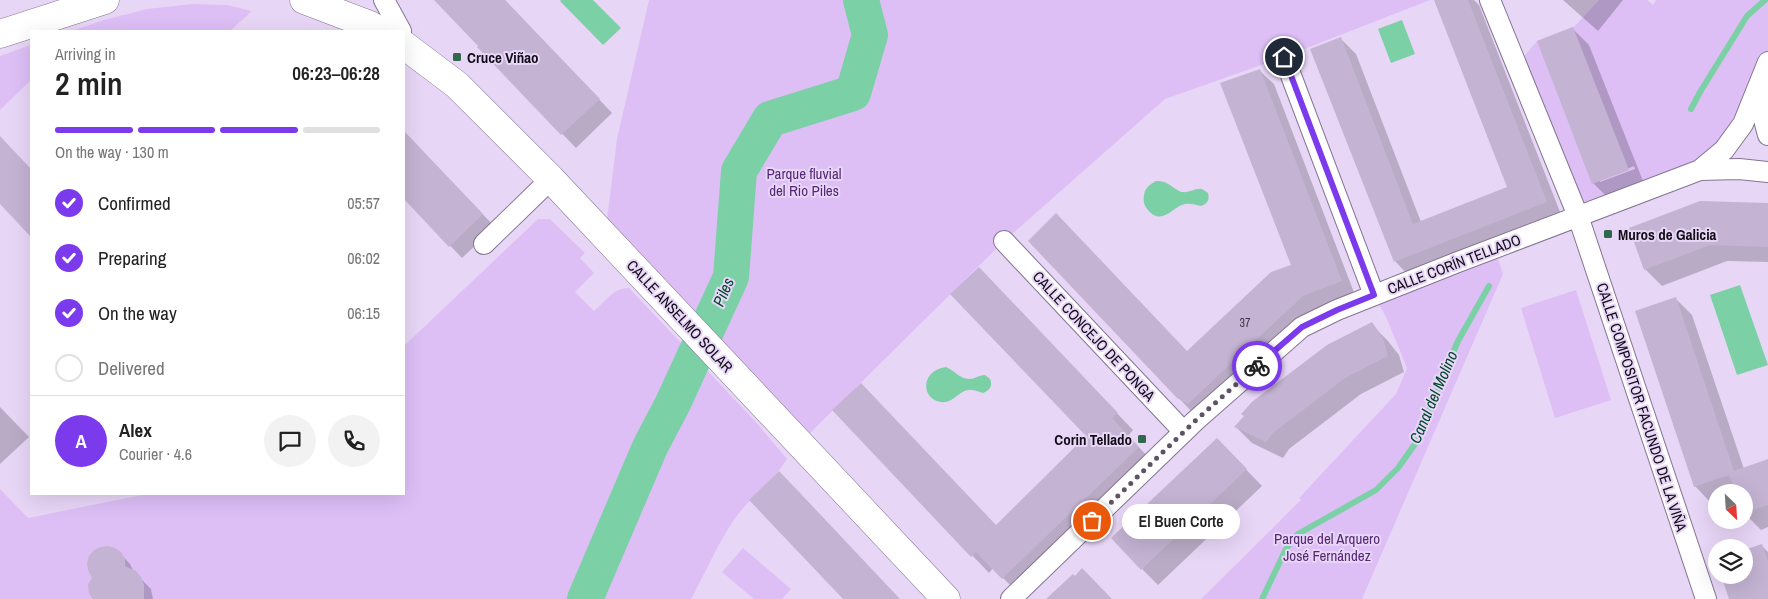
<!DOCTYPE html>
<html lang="en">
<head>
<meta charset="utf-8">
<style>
  :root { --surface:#fff; --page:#f2f2f2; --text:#222; --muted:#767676; --line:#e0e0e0; --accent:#7c3aed }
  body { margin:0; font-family:"Archivo Narrow",sans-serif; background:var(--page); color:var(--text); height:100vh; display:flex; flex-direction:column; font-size:19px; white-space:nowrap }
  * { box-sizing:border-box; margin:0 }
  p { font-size:16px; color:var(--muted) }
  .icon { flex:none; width:28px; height:28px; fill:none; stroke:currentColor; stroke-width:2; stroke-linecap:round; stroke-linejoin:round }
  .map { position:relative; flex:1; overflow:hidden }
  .sheet { position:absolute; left:30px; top:30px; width:375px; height:465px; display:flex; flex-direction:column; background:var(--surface); border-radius:0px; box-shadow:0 5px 20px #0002 }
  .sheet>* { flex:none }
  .needle { width:32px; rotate:155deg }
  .tools { position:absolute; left:1708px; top:484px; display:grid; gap:10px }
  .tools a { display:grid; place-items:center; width:45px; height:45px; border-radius:50%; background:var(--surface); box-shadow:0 5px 20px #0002; font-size:25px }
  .pin { position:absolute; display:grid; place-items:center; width:42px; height:42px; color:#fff; margin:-21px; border:2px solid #fff; border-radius:50%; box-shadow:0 1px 5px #0007 }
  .courier { position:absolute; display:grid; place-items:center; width:50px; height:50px; margin:-25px; border:4px solid #7c3aed; border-radius:50%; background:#fff; color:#222; box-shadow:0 1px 6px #0007 }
  .bubble { position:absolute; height:35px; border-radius:18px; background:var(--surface); box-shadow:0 5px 20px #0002; font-size:16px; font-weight:600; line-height:35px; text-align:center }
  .summary em { font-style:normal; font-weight:600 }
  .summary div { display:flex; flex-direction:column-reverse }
  .summary { display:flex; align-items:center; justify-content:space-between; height:85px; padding:0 25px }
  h1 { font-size:32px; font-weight:600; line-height:38px }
  .bar { display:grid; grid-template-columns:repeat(4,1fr); gap:8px 5px; align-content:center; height:60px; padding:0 25px }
  .bar i { height:6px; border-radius:4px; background:var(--line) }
  .bar .on { background:var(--accent) }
  .bar p { grid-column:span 4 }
  .line { display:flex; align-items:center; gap:12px; padding:0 25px; border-top:1px solid var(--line) }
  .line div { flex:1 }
  .round { display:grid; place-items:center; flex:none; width:52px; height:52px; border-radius:26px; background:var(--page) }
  ol { padding:0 25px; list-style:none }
  li { display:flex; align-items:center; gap:15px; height:55px }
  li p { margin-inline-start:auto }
  li .icon { padding:5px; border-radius:50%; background:var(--accent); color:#fff; stroke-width:4 }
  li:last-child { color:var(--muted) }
  li i { width:28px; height:28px; border:2px solid var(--line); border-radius:50% }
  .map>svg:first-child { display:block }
  .green { fill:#ddbff6 }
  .water { fill:#7cd0a6 }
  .shadow { fill:#0003; fill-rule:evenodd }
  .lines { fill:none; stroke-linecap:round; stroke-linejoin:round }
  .stream { stroke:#7cd0a6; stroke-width:6 }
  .river { stroke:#7cd0a6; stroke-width:36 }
  .building { fill:#c4b3d3 }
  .minor-casing { stroke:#847592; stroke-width:22 }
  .secondary-casing { stroke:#847592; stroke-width:29 }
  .minor { stroke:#fff; stroke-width:20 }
  .secondary { stroke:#fff; stroke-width:28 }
  .done { stroke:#5d5365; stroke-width:5; stroke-dasharray:0 9 }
  .route { stroke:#7c3aed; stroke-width:6 }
  .poi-dot { fill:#31674d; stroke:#e8d6f7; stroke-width:2 }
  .labels { text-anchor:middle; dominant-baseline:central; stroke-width:4; stroke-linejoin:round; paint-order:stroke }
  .number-label { font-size:12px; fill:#3e3646 }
  .poi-label { font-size:15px; font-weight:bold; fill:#120c17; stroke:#e8d6f7; text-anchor:start }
  .park-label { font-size:15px; fill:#562775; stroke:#e8d6f7 }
  .street-label { font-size:15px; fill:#120c17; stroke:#e8d6f7 }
  .water-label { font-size:16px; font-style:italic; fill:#00482e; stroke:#e8d6f7 }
</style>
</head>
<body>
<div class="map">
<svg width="1768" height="599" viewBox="0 0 1768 599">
  <rect width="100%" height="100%" fill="#e8d6f7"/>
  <!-- green -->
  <path class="green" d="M649,0H1430L1284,57L1165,99L1004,241L800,443L605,236L617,139Z
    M1599,0H1647L1653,5L1656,0H1768V62L1724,150L1578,216L1517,65L1537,41L1575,26Z
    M193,4L227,5L252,11L230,31H72L104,20L147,9Z
    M31,45V80L0,110V56Z
    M538,219H550L585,253L580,258L594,273L575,292L594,311C605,302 614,287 629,288L754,420L787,459C773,482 749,497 734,520C718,543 705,574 691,599H0V489L28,518L147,494H404V346Z
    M1495,249L1503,274L1362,599H1201L1301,500L1299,498L1396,394L1407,368L1387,319L1374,295Z
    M1576,290L1611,400L1555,418L1521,308Z
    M743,548L791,589L782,599H754L722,572Z"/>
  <!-- water -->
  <path class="water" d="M561,0H593L621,28L603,45L560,1Z
    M1402,20L1415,54L1391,63L1378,29Z
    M1156,181C1170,181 1172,189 1182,192C1190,193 1195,188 1202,189L1208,193C1210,200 1207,204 1201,206C1195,205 1191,203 1185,204C1173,206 1162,227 1148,210C1144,206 1143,201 1144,195C1145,188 1150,184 1156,181Z
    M1740,285L1768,365L1737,375L1710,295Z
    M946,367C954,370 960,379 969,379C975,379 979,375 985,375L990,379C993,386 990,390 983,393C978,392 974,389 968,390C957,392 953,404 941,402C920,399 921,370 946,367Z"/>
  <!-- shadow -->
  <path class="shadow" d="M437,0H505L612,113L576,148L479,47L480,46Z
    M1438,0H1474L1479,5L1562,217L1410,277L1395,261L1340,38L1356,54L1421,222L1508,188Z
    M1563,0H1623L1598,31Z
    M1572,28L1589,45L1645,186L1610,200L1594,184L1539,42ZM1634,166L1635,169L1600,182V180Z
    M1260,71L1274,84L1355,295L1192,412L1178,397L1187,352L1293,266Z
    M404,132L495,227L462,258L404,197Z
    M1,139L31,170V235L0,202Z
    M1768,204V262L1727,261L1662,286L1645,269Z
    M995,285L1133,430L1128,436L1155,464L1019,594L993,568L989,573L834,410L997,526L1088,436Z
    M1676,299L1692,315L1744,469L1768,460V527L1761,530L1744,513V492H1716V501L1711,503L1695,486Z
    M1371,324L1388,341L1399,355L1404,372L1361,394L1289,449L1283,458L1252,443L1236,427Z
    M0,407L29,437L0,464Z
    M1233,456L1262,486L1158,585L1142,569Z
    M1761,545L1768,552V599H1731L1723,575H1744V551Z
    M120,553L130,564L134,572L151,589L153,599H95Z"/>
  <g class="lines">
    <!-- stream -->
    <path class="stream" d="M1691,109L1700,92L1747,16L1765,0
      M1262,599L1286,549L1298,534L1376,490L1398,468L1415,444L1458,341L1489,286"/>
    <!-- river -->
    <path class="river" d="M585,599L650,447L673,403L731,277L739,171L770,119L853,93L870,35L861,0"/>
  </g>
  <!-- building -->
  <path class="building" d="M434,0H505L600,99L561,135L477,47L478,46Z
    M1434,0H1468L1547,202L1394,262L1310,49L1341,37L1413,224L1507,187Z
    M1573,27L1629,170L1592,184L1537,41Z
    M1260,69L1342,281L1303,296L1188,404L1177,398L1028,241L1056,213L1187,351L1271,272L1291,265L1220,83Z
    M404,131L483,214L449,247L404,199Z
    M0,136L31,169V237L0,204Z
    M1700,201L1768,203V247L1710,245L1644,270L1629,228Z
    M979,267L1118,413L1112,418L1139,447L1002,579L976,552L971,557L832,410L861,383L996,525L1086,436L950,294Z
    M1676,297L1734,471L1768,459V505L1744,513V492H1736L1729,475L1694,487L1635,311Z
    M1372,322L1383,338L1388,356L1345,378L1273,433L1266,442L1234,427L1244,416L1241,414L1253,401L1265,392L1327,345Z
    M1217,438L1247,469L1141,570L1111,538Z
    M779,471L801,494L900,599H843L749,500Z
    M1762,544L1768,562V599H1729L1721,575H1744V550Z
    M108,546L115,548L121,552L125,559V566L136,571L141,577L144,585V599H93L89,594L88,584L92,578L88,570L87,563L89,556L94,550L101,547Z
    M1082,568L1112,599H1046L1073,574L1075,576Z"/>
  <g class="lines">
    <!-- minor casing -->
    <g class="minor-casing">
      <path id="minor" d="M384,0L401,31
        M1490,0L1578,216L1706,599
        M1284,57L1374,295
        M1760,88L1762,112L1768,135
        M1700,170L1739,169L1768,172
        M1004,241L1184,432
        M484,244L551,179
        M1011,599L1195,421L1302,327L1337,310L1458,262L1700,170L1724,150L1743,124L1768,62"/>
    </g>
    <!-- secondary casing -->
    <g class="secondary-casing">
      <path id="secondary" d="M304,0L370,25L380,31
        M0,34L105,0
        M404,45L457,85L551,179L946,599"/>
    </g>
    <!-- minor -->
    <use href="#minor" class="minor"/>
    <!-- secondary -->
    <use href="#secondary" class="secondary"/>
  </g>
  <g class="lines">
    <!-- done -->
    <path class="done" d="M1092,521L1195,421L1257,366"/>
    <!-- route -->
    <path class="route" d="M1257,366L1302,327L1337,310L1374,295L1284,57"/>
  </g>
  <!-- markers -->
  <g class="poi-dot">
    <rect x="452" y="52" width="10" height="10" rx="2.5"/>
    <rect x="1603" y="229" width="10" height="10" rx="2.5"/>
    <rect x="1137" y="434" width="10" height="10" rx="2.5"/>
  </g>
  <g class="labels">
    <!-- number labels -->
    <g class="number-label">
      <text x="1245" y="323">37</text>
    </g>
    <!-- poi labels -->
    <g class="poi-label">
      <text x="467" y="57">Cruce Viñao</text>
      <text x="1618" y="234">Muros de Galicia</text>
      <text x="1132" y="439" text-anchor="end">Corin Tellado</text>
    </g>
    <!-- park labels -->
    <g class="park-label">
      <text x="804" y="173">Parque fluvial<tspan x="804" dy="17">del Rio Piles</tspan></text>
      <text x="1327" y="538">Parque del Arquero<tspan x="1327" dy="17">José Fernández</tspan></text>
    </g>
    <!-- street labels -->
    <g class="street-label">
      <text transform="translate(1454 264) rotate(-21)">CALLE CORÍN TELLADO</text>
      <text transform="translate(680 316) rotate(47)">CALLE ANSELMO SOLAR</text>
      <text transform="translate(1094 336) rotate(47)">CALLE CONCEJO DE PONGA</text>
      <text transform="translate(1642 407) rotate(72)">CALLE COMPOSITOR FACUNDO DE LA VIÑA</text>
    </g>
    <!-- water labels -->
    <g class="water-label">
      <text transform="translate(723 292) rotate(-67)">Piles</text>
      <text transform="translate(1433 397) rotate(-67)">Canal del Molino</text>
    </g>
  </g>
</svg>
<div class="tools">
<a><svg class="needle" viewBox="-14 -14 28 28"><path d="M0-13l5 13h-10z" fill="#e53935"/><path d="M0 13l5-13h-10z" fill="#767676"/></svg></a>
<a><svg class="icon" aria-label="layers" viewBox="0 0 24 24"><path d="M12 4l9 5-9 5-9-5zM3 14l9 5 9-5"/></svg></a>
</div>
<div class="pin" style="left:1092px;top:521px;background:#ea580c"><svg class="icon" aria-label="bag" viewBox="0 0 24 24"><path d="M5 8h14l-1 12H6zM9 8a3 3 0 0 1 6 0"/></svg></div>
<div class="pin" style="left:1284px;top:57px;background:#1f2937"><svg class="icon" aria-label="home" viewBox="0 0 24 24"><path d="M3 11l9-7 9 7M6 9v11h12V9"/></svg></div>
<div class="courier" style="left:1257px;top:366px"><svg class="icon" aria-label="bike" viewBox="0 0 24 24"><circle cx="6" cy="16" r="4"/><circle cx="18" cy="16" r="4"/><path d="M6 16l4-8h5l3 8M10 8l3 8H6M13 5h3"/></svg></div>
<div class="bubble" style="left:1122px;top:504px;width:118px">El Buen Corte</div>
<section class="sheet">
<div class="summary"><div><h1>2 min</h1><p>Arriving in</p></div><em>06:23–06:28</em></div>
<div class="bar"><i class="on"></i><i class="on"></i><i class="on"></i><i></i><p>On the way · 130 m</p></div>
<ol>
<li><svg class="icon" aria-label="check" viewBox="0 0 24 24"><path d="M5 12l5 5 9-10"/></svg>Confirmed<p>05:57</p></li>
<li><svg class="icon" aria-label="check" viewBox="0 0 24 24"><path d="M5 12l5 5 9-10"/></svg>Preparing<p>06:02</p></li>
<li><svg class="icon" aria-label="check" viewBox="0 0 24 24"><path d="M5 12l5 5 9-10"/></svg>On the way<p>06:15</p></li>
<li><i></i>Delivered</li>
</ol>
<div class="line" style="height:90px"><b class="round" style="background:var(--accent);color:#fff">A</b><div><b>Alex</b><p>Courier · 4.6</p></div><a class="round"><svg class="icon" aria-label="chat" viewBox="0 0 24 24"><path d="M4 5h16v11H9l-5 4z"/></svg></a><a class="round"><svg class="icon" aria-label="phone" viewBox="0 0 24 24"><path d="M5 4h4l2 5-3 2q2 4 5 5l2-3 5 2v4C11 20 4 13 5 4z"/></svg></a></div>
</section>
</div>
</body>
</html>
